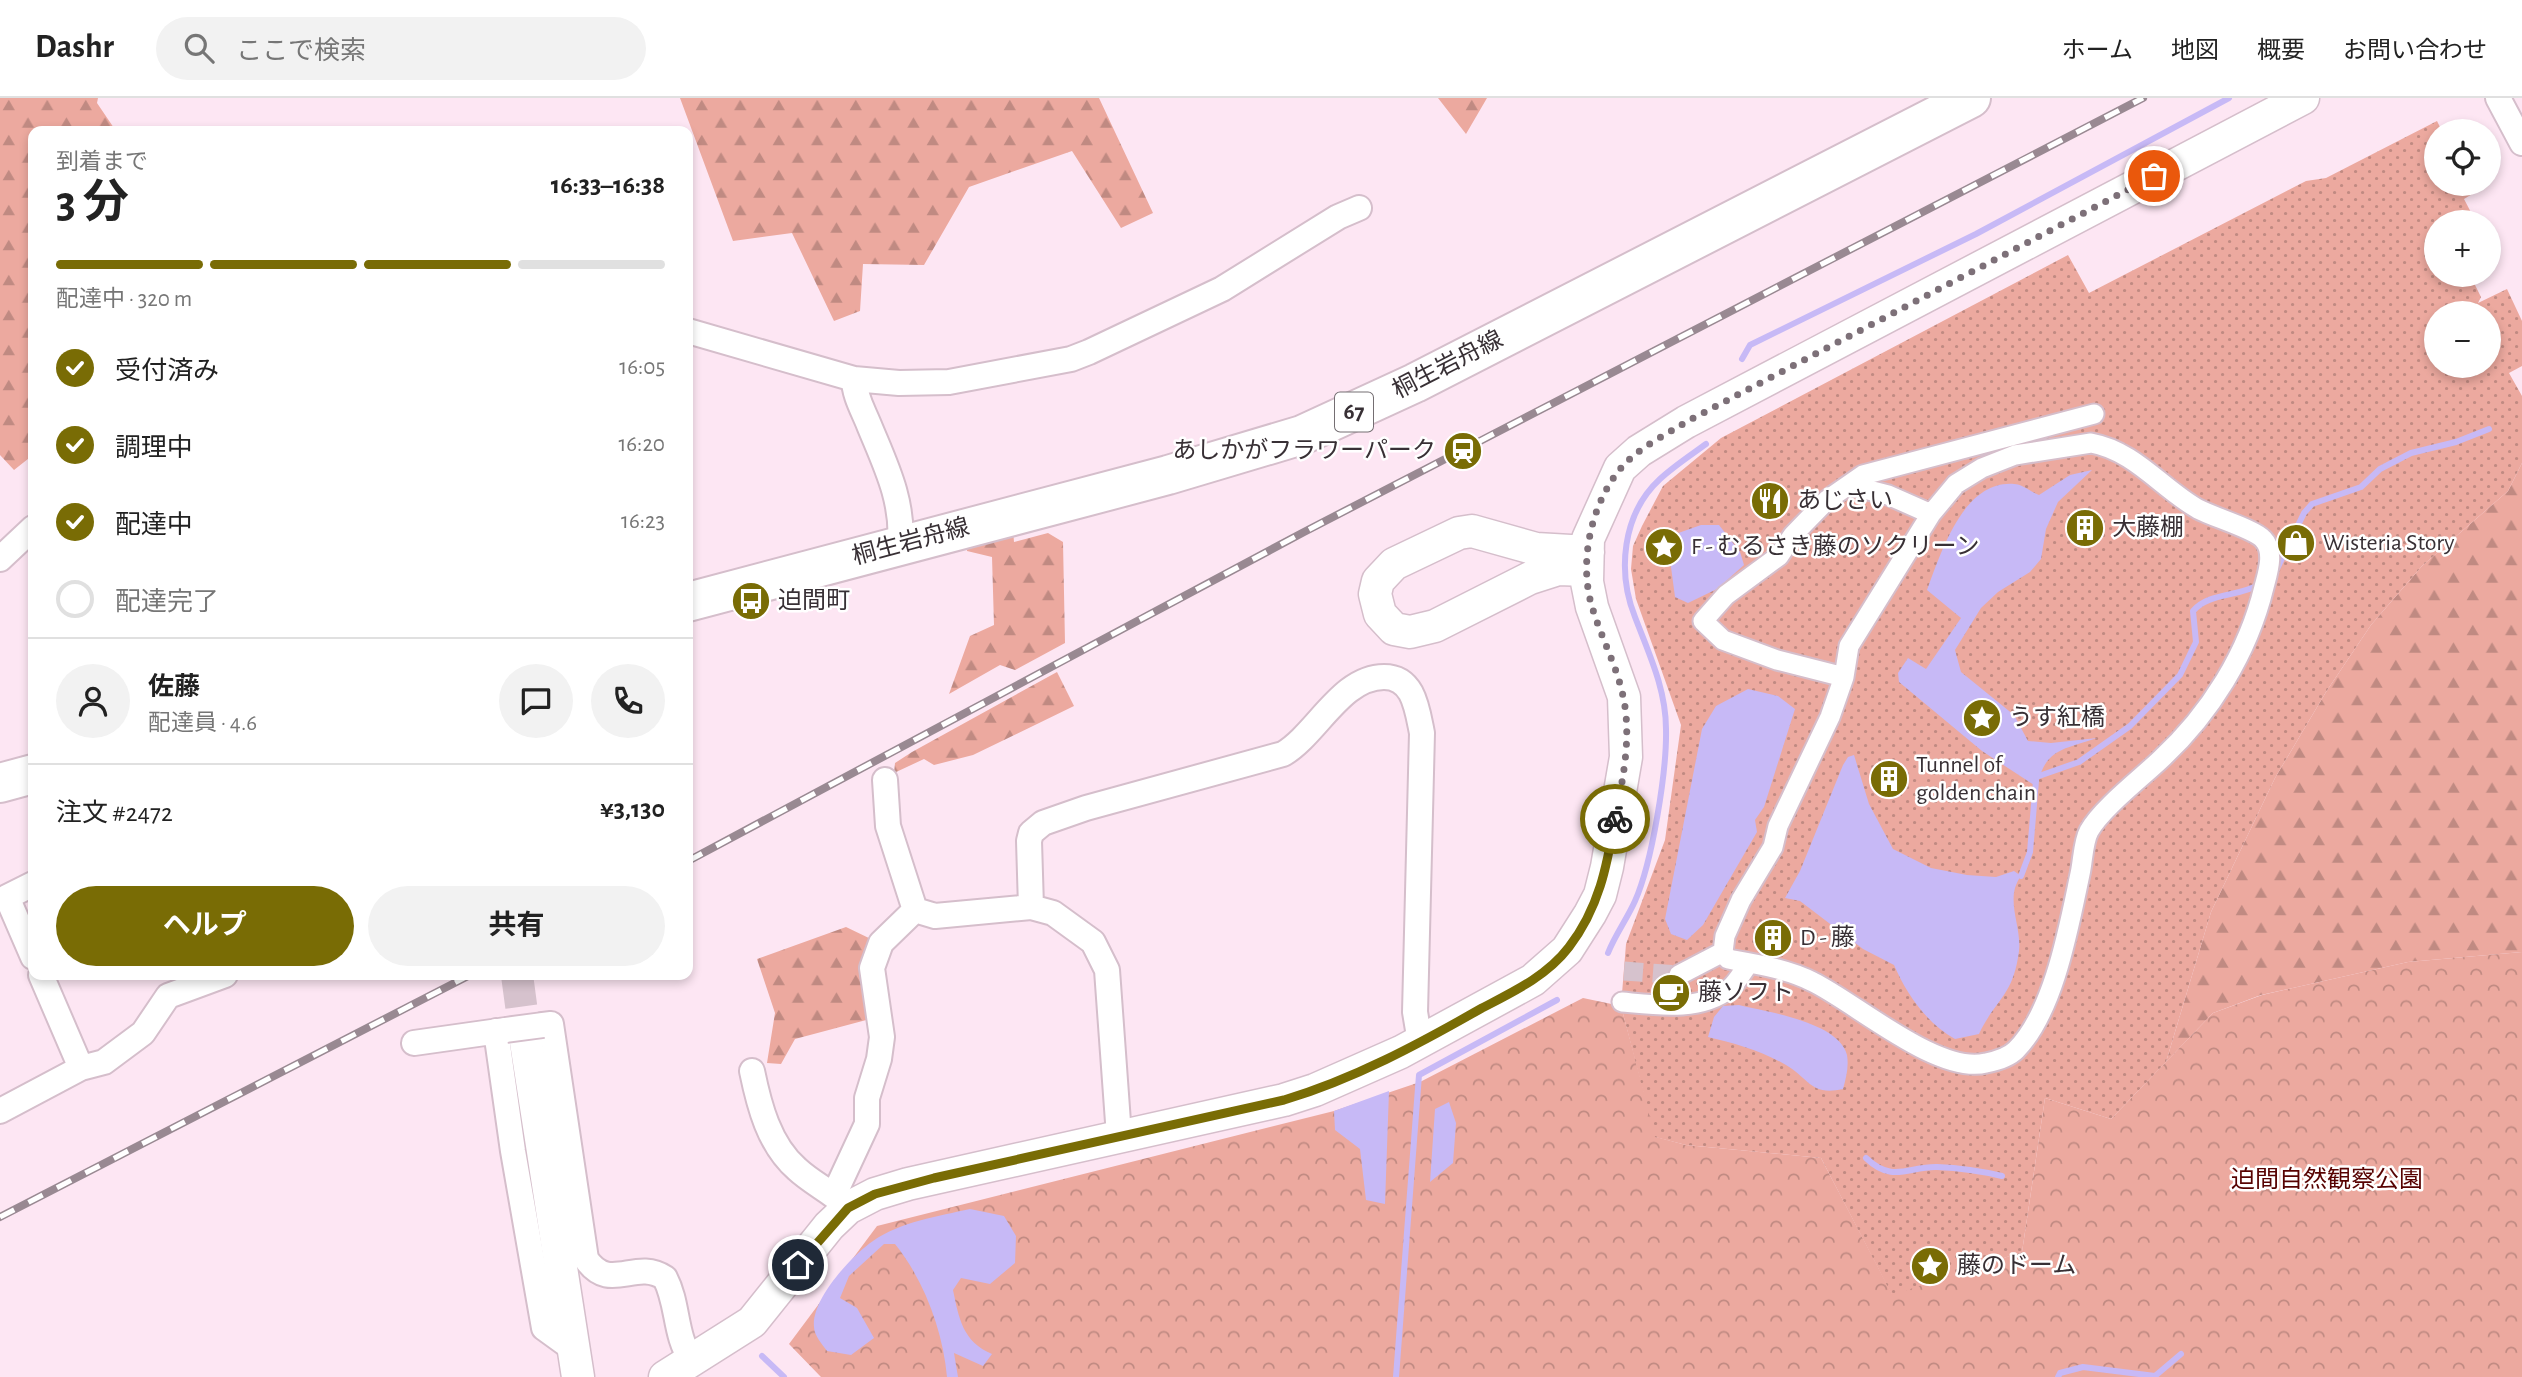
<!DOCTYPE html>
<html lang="ja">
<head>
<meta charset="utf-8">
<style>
  :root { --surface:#fff; --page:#f2f2f2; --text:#222; --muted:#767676; --line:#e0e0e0; --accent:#796c05 }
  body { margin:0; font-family:"Alegreya Sans","Noto Sans JP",sans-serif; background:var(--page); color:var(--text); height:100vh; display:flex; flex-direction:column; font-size:26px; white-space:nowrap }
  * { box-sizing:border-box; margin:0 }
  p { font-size:23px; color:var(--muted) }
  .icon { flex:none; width:38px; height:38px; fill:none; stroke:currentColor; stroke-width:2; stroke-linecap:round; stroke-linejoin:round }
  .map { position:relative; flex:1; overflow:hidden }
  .sheet { position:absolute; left:28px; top:28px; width:665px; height:854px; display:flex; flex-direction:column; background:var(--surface); border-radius:14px; box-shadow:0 4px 10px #0003 }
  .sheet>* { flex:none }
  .buttons { position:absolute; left:2424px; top:21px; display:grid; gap:14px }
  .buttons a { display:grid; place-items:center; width:77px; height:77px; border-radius:50%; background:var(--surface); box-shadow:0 4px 10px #0003; font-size:35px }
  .pin { position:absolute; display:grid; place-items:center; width:60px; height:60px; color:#fff; margin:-30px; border:4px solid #fff; border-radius:50%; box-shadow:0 2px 7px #0007 }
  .courier { position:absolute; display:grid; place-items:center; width:70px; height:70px; margin:-35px; border:5px solid #796c05; border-radius:50%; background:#fff; color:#222; box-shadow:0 2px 9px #0007 }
  .headline em { font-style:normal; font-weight:700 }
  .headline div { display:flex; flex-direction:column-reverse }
  .headline { display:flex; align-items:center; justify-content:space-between; height:119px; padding:0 28px }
  h1 { font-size:46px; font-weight:700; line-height:52px }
  .bar { display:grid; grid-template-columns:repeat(4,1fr); gap:10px 7px; align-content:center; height:84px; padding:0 28px }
  .bar i { height:9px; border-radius:5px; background:var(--line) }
  .bar .current { background:var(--accent) }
  .bar p { grid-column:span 4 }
  .line { display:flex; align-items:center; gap:18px; padding:0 28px; border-top:2px solid var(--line) }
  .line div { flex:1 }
  .round { display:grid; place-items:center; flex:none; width:74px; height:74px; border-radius:37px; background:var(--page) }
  ol { padding:0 28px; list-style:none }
  li { display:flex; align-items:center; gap:21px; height:77px }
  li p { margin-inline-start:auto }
  li .icon { padding:7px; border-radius:50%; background:var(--accent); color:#fff; stroke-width:4 }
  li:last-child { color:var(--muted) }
  li i { width:38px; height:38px; border:4px solid var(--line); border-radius:50% }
  .primary-button { display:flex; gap:14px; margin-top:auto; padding:14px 28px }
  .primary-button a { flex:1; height:80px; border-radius:42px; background:var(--accent); color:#fff; font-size:28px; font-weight:700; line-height:80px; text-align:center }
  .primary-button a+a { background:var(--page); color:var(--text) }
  header { display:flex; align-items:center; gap:42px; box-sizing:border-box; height:98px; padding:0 35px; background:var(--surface); border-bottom:2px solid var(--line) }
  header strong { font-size:33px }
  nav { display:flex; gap:38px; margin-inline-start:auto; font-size:24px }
  .search { width:490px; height:63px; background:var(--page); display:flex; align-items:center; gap:18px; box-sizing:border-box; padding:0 24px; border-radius:38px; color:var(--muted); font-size:26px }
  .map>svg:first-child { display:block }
  .forest { fill:url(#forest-firs) }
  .park { fill:url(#park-crowns) }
  .garden { fill:url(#garden-dots); fill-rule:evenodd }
  .water { fill:#c7b9f6 }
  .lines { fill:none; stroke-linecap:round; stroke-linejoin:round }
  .stream { stroke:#c7b9f6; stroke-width:6 }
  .pedestrian-tunnel { stroke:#d6c2cd; stroke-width:19; stroke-dasharray:19 10; stroke-linecap:butt }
  .tertiary-tunnel { stroke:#d6c2cd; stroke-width:32; stroke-dasharray:32 16; stroke-linecap:butt }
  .pedestrian-casing { stroke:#d5becb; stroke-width:23 }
  .minor-casing { stroke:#d5becb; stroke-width:28 }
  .tertiary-casing { stroke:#d5becb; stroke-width:35 }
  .primary-casing { stroke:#d5becb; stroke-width:42 }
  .pedestrian { stroke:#fff; stroke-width:19 }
  .minor { stroke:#fff; stroke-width:24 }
  .tertiary { stroke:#fff; stroke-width:32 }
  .primary { stroke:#fff; stroke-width:38 }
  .rail-casing { stroke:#998992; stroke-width:8 }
  .rail { stroke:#fff; stroke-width:5; stroke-dasharray:16; stroke-linecap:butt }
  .minor-bridge-casing { stroke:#d5becb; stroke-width:28; stroke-linecap:butt }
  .minor-bridge { stroke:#fff; stroke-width:24 }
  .done { stroke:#7d7078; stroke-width:7; stroke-dasharray:0 12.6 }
  .route { stroke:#796c05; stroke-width:9 }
  .labels { text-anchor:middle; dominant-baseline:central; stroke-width:5; stroke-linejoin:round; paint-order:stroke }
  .shield { fill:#fff; stroke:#746e72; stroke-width:2 }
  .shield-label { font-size:23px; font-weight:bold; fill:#383035 }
  .street-label { font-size:24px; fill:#383035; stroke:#fff }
  .poi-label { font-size:24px; fill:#383035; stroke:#fff; text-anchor:start }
  .park-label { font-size:24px; fill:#570201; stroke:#fff }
</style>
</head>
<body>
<header>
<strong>Dashr</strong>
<div class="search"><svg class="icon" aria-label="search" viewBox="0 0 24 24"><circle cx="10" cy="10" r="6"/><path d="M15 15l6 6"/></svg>ここで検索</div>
<nav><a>ホーム</a><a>地図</a><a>概要</a><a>お問い合わせ</a></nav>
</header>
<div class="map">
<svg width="2522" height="1279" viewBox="0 0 2522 1279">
  <defs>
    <pattern id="forest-firs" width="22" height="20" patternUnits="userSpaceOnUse" patternTransform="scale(1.75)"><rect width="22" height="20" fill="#eca99f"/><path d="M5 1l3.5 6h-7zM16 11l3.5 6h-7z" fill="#c08a82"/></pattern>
    <pattern id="park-crowns" width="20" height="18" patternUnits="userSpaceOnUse" patternTransform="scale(1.75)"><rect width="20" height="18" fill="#eca99f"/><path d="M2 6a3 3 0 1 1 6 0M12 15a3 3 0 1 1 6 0" fill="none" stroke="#c08a82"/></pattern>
    <pattern id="garden-dots" width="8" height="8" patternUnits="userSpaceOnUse" patternTransform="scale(1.75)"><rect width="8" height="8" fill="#eca99f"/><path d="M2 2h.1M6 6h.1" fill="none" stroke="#c08a82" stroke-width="1.8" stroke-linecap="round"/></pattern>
  </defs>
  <rect width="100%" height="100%" fill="#fde6f3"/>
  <!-- forest -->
  <path class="forest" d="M0,0H98L97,5L116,33H33V357L14,372L0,357Z
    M680,0H1099L1153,115L1121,130L1072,53L969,89L924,167L863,166L860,213L834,223L792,135L733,143Z
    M1438,0H1487L1466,36Z
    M2522,365V854L2408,864L2261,897L2213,915L2166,964L2211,814L2275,680L2326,594L2371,527L2422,468L2508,393Z
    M1013,432L1014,444L1048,435L1063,444L1065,545L1015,572L1000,567L949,596L970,538L994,527L992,459L967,453V444Z
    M1057,574L1074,608L973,657L934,667L924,661L894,675L895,665L912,654Z
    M846,829L873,842L870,921L795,941L781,966L767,965L775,915L757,861Z"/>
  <!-- park -->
  <path class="park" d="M2522,854V1279H821L789,1246L877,1128L1334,1013L1420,984L1583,900L1621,908L1656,1039L1686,1047L1821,1060L1892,1196L2022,1154L2045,1000L2111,1021L2213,915L2262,897L2408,864Z"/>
  <!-- garden -->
  <path class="garden" d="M2437,23L2442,33H2436V86H2469L2474,95L2464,101L2476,124H2436V177H2470L2481,199L2478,205L2507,191L2522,223V268L2509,275L2522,298V365L2508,393L2422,468L2371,527L2326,594L2275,680L2211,814L2166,964L2111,1021L2045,1000L2022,1154L1892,1197L1821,1060L1686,1047L1655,1039L1621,908L1626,846L1665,742L1681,627L1636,501L1631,471L1633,448L1642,428L1663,388L1721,340L2068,157L2089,195L2306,83L2326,80ZM2436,215H2488V268H2436Z"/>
  <!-- water -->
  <path class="water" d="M2092,372L2058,404L2046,431L2041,461L2030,474L1998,494L1981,510L1955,552L1961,574L2014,617L2028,643L2051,645L2097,640C2063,652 2045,650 2037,689L1982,653L1899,584L1898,575L1908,560L1926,571L1961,520L1927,492C1941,455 1963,382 2014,386C2022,386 2031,394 2039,397L2070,377Z
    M1701,427H1719L1740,454L1744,467L1717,491L1688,505L1675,499L1667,439Z
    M1748,591L1778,598L1795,611L1764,709L1755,722L1757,734L1703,827L1687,842L1671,836L1665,821L1702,631L1716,608Z
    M1854,657L1869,706L1893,751L1931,770L1967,777L1996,779L2014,773L2021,778C2004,801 2022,827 2019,853C2013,899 1996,900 1979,936L1955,941C1927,926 1906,895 1894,867L1863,851L1800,803L1785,800L1800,773L1843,667L1848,659Z
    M1739,907C1767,914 1839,924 1847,957C1849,969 1846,980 1843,991C1810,998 1810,981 1786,967C1762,953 1734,945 1708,939L1714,919L1723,908Z
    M1389,993L1385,1106L1366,1102L1360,1051L1335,1032L1334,1013Z
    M1449,1004L1456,1025L1453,1065L1430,1084L1435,1011Z
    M970,1111L1004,1118L1016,1138L1015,1165L990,1186L961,1180L953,1192C959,1221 963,1244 992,1256L983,1268L954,1255L958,1279H947C943,1233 924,1182 895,1146H884L849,1178L840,1200L857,1210L874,1240L851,1257L827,1253C822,1246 814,1237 814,1229C811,1202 851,1158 873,1143C900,1124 939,1118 970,1111Z"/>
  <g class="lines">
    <!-- stream -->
    <path class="stream" d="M1742,261L1750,247L1976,136L2229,0
      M2275,475L2304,415L2312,406L2361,389L2380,371L2411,355L2456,344L2489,331
      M2039,678L2079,664L2130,628L2180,577L2196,544L2193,513C2209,494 2240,499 2260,486
      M2021,778L2030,754L2036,683
      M1608,855C1615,837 1627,821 1635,803C1652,765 1667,673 1666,631C1666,591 1649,556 1635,519C1617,474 1622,416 1660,381C1674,368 1691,357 1706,346
      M1866,1060C1893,1086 1909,1068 1937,1069C1960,1070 1981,1073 2002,1078
      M762,1258L784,1279
      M1396,1279L1419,977L1557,902
      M2058,1279L2060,1275L2083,1269L2155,1278L2181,1256"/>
    <!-- pedestrian-tunnel -->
    <path class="pedestrian-tunnel" d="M1624,873L1679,877"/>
    <!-- tertiary-tunnel -->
    <path class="tertiary-tunnel" d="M517,877L526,944"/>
    <!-- pedestrian casing -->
    <g class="pedestrian-casing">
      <path id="pedestrian" d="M2091,345C2135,353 2161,390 2198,411C2213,419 2254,431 2263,441C2275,453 2268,474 2264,489C2248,555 2210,616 2160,662C2141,680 2101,711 2089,733C2083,744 2083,763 2080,776C2069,828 2054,914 2016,952C2009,959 1996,963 1986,965C1938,977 1856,905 1813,884C1788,871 1756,866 1728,861L1723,854L1725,838L1741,802L1773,749L1778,728L1830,619L1844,579L1849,548L1931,416L1956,386L1982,370L2015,357Z
        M1849,387L1888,397L1931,416
        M1844,579L1777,562L1723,542L1703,523L1726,497L1779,458L1793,437L1827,402L1863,377L2094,316
        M1679,877L1723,854
        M1622,904C1655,907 1700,914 1729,891C1737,885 1743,873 1749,865"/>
    </g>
    <!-- minor casing -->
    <g class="minor-casing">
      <path id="minor" d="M2498,0L2522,45
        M688,233L854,281L899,285L949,284L1071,261L1089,254L1222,191L1338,119L1359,110
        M854,281C854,297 863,312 869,327C885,366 904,403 900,447
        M0,461L33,430
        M885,682L888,728L915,812
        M33,786L7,799L33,859
        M1031,809L1029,743L1031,735L1043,725L1086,710L1283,656C1317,636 1341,579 1384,579C1414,579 1417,611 1422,635L1415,914L1420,944
        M915,812L935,818L1031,809L1053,815L1093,844L1107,872L1119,1038
        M41,877L81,970
        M543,927L551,926L586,1161C610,1196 635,1160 665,1180C679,1207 674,1237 692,1263
        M496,933L513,1053L544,1230L573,1251
        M414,945L506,932
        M752,973C759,1007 769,1047 797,1071C812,1085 830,1093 845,1107
        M0,1013L81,970L104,964L143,935L168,898L225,877
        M834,1097L867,1026V1000L879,961L882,939L872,870L881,845L915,812"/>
    </g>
    <!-- tertiary casing -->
    <g class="tertiary-casing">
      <path id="tertiary" d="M1587,472L1558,471L1530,480L1435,528L1410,534L1394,531L1380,516L1375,496L1378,483L1394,466L1459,435L1472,433L1536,451L1588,454
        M526,944L578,1279
        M665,1279L752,1224L829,1128L848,1110L875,1096L908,1086L1284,1002L1315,992L1401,954L1533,882L1567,852L1590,816L1600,797L1607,769L1626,659L1624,599L1592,509L1587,484L1588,441L1620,370L1639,353L1686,324L2303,0"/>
    </g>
    <!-- primary casing -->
    <g class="primary-casing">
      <path id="primary" d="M688,504L1168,377L1302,337L1415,285L1971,0
        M0,685L33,676"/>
    </g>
    <!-- pedestrian -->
    <use href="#pedestrian" class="pedestrian"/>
    <!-- minor -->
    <use href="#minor" class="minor"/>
    <!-- tertiary -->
    <use href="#tertiary" class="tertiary"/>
    <!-- primary -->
    <use href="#primary" class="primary"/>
    <!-- rail casing -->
    <g class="rail-casing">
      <path id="rail" d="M688,763L1304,434L2143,0
        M0,1119L470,877"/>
    </g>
    <!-- rail -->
    <use href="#rail" class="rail"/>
    <!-- minor-bridge casing -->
    <g class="minor-bridge-casing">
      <path id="minor-bridge" d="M506,932L543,927"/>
    </g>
    <!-- minor-bridge -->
    <use href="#minor-bridge" class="minor-bridge"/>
  </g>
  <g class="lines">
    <!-- done -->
    <path class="done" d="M1615,721C1623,681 1632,638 1623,598C1617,569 1602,541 1593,512C1578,467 1590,407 1621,370C1638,350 1664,338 1686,324L2154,78"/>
    <!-- route -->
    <path class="route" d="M798,1167L848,1110L875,1096L934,1080L1284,1002C1354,981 1419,946 1482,910C1513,894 1547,878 1569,849C1599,810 1607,768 1615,721"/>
  </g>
  <!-- icons -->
  <defs>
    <g id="station-disc" transform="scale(2.0125)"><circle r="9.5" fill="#796c05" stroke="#fff"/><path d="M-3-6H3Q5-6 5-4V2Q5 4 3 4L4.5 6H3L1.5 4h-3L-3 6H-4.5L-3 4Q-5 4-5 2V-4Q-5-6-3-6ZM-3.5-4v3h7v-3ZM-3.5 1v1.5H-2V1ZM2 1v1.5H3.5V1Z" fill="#fff"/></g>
    <g id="restaurant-disc" transform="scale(2.0125)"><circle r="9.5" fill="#796c05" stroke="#fff"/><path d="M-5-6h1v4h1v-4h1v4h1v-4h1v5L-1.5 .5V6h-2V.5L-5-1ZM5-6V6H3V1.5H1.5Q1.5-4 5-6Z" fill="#fff"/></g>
    <g id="building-disc" transform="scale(2.0125)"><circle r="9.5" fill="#796c05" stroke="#fff"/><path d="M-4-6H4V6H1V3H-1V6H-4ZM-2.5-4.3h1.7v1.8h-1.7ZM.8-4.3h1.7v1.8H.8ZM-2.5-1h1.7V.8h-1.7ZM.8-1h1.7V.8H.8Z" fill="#fff"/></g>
    <g id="shop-disc" transform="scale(2.0125)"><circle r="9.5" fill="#796c05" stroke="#fff"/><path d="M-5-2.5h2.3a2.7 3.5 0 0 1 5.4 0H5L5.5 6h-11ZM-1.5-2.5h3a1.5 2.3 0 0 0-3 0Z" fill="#fff"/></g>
    <g id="sight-disc" transform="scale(2.0125)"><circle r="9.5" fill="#796c05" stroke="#fff"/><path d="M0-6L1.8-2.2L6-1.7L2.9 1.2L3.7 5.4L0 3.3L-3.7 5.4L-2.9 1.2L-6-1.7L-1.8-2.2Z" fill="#fff"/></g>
    <g id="bus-disc" transform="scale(2.0125)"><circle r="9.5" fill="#796c05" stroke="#fff"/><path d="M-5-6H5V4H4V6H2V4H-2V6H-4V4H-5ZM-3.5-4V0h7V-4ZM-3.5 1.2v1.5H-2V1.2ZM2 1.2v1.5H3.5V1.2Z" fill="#fff"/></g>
    <g id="cafe-disc" transform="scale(2.0125)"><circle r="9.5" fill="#796c05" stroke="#fff"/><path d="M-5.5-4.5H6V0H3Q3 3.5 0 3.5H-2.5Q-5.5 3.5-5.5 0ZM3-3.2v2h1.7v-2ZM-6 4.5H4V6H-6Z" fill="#fff"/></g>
  </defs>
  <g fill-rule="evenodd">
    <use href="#station-disc" x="1463" y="353"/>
    <use href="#restaurant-disc" x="1770" y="403"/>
    <use href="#building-disc" x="2085" y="430"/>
    <use href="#shop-disc" x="2296" y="445"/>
    <use href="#sight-disc" x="1664" y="449"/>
    <use href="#bus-disc" x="751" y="503"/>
    <use href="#sight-disc" x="1982" y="620"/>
    <use href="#building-disc" x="1889" y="681"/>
    <use href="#building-disc" x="1773" y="840"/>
    <use href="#cafe-disc" x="1671" y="895"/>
    <use href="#sight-disc" x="1930" y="1168"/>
  </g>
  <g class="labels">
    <!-- shield labels -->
    <rect class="shield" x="1335" y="294.5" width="38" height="39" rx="5"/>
    <g class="shield-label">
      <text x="1354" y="314">67</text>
    </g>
    <!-- street labels -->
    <g class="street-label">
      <text transform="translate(1448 267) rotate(-27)">桐生岩舟線</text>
      <text transform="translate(911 444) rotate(-15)">桐生岩舟線</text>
    </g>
    <!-- poi labels -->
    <g class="poi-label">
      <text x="1436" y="353" text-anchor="end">あしかがフラワーパーク</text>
      <text x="1797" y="403">あじさい</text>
      <text x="2112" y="430">大藤棚</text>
      <text x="2323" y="445">Wisteria Story</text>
      <text x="1691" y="449">F - むるさき藤のソクリーン</text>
      <text x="778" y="503">迫間町</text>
      <text x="2009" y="620">うす紅橋</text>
      <text x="1916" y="667">Tunnel of<tspan x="1916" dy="28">golden chain</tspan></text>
      <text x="1800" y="840">D - 藤</text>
      <text x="1698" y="895">藤ソフト</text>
      <text x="1957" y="1168">藤のドーム</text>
    </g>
    <!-- park labels -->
    <g class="park-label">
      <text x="2327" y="1082">迫間自然観察公園</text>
    </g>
  </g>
</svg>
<div class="buttons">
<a><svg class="icon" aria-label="locate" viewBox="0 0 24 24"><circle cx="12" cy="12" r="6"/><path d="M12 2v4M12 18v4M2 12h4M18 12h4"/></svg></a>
<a>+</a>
<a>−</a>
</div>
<div class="pin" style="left:2154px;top:78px;background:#ea580c"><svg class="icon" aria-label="bag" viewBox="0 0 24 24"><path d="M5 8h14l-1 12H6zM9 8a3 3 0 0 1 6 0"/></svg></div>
<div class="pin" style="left:798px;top:1167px;background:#1f2937"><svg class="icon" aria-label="home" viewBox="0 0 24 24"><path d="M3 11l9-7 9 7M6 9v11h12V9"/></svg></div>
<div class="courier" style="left:1615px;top:721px"><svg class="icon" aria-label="bike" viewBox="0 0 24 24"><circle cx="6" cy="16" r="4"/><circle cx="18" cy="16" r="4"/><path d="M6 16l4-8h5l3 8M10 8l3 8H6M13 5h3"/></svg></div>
<section class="sheet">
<div class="headline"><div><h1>3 分</h1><p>到着まで</p></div><em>16:33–16:38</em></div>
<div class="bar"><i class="current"></i><i class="current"></i><i class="current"></i><i></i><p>配達中 · 320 m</p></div>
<ol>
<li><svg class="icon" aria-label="check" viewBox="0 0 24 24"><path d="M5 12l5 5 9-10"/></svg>受付済み<p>16:05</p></li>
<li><svg class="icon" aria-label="check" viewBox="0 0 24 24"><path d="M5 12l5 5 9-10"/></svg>調理中<p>16:20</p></li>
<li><svg class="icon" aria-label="check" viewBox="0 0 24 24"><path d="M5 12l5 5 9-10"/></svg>配達中<p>16:23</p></li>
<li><i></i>配達完了</li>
</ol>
<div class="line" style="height:126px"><a class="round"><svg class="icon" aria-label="person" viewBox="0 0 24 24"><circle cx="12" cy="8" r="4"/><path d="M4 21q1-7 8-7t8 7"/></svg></a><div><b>佐藤</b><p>配達員 · 4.6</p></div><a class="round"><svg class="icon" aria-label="chat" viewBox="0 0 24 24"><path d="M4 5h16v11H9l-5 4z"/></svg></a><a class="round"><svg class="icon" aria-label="phone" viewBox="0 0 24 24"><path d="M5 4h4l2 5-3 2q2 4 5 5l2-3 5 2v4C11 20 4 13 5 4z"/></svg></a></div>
<div class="line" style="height:91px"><div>注文 #2472</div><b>¥3,130</b></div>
<div class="primary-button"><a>ヘルプ</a><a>共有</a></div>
</section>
</div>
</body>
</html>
